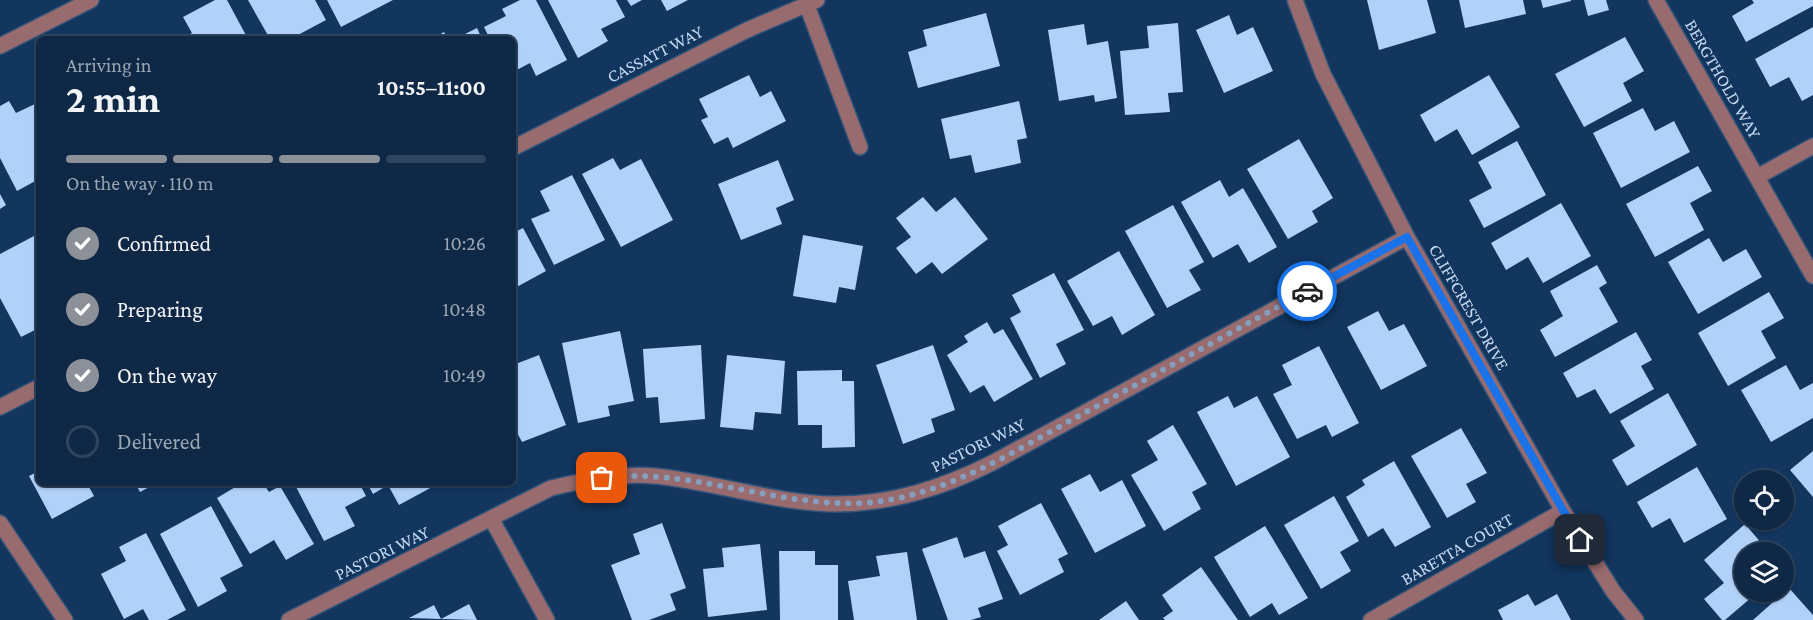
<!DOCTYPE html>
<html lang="en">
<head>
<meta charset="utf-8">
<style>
  :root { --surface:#0e2846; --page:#1c3451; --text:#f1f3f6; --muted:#9ba6b3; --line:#2e445f; --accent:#8c9099 }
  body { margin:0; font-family:"Crimson Pro",serif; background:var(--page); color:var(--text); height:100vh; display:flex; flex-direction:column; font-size:22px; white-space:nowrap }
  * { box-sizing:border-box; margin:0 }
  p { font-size:20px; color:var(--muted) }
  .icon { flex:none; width:33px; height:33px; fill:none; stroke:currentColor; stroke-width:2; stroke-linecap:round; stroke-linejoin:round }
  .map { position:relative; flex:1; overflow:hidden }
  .side { position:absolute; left:36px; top:36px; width:480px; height:450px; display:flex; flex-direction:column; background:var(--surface); border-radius:9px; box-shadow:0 2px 4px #0004,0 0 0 2px var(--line) }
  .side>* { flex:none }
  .controls { position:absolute; left:1734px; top:470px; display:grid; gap:12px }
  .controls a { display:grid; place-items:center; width:60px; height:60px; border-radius:50%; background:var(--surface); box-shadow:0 2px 4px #0004,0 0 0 2px var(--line); font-size:30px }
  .pin { position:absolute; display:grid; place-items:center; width:51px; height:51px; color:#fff; margin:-26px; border-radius:12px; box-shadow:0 3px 9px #0006 }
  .courier { position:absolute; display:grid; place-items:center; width:60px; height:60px; margin:-30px; border:4px solid #1a73e8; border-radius:50%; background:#fff; color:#222; box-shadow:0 2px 8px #0007 }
  .overview em { font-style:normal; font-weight:700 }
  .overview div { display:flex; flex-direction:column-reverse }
  .overview { display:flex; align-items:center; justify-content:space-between; height:102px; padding:0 30px }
  h1 { font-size:39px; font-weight:700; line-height:45px }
  .bar { display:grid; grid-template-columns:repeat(4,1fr); gap:9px 6px; align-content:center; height:72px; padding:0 30px }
  .bar i { height:8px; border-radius:4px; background:var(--line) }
  .bar .active { background:var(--accent) }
  .bar p { grid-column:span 4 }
  ol { padding:0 30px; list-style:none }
  li { display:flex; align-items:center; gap:18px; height:66px }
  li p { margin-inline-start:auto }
  li .icon { padding:6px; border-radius:50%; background:var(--accent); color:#fff; stroke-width:4 }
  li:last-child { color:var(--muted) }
  li i { width:33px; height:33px; border:3px solid var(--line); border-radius:50% }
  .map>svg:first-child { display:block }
  .building { fill:#b1d1f9 }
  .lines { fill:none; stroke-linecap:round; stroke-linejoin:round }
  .minor-casing { stroke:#325378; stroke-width:18 }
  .minor { stroke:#986b6f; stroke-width:15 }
  .done { stroke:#869fbe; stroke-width:6; stroke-dasharray:0 10.8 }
  .route { stroke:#1a73e8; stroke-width:8 }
  .labels { text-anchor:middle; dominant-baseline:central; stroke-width:6; stroke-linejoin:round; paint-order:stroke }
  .street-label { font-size:18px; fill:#c4d8f1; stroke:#12365e }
</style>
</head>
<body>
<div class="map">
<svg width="1813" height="620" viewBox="0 0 1813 620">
  <rect width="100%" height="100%" fill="#12365e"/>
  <!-- building -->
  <path class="building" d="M215,0H227L248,39H180L192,33L183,17Z
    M248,0H315L326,20L296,36L297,39H270Z
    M327,0H393L341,27Z
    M520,0H536L567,60L536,76L530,63L513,72V39H490L484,27L506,16L502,9Z
    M548,0H616L625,17L601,29L608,41L578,58Z
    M627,0H642L631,6Z
    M661,0H688L667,11Z
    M1367,0H1427L1436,33L1379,50Z
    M1459,0H1523L1526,14L1465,28Z
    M1541,0H1571V1L1543,8Z
    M1584,0H1606L1609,10L1588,16Z
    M1752,0H1813V6L1746,42L1732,16L1754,3Z
    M986,13L1000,66L918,88L908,52L927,46L923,30Z
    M1229,15L1237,35L1253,27L1273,71L1224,93L1196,30Z
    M1178,23L1183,92L1168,93L1170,112L1125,115L1120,51L1149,48L1147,26Z
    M1084,24L1087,45L1108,41L1117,98L1095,102L1094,95L1059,101L1048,30Z
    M1813,27V95L1802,101L1789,77L1770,87L1755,59Z
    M477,28L482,39H455Z
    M444,32L448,39H432Z
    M1625,37L1644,71L1623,83L1632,101L1584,127L1555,74Z
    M749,75L760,97L771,91L786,121L733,148L728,137L714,144L701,120L708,117L699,99Z
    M1489,75L1520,127L1472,155L1457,129L1435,142L1420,115Z
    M9,101L16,113L37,103L39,106V179L17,191L0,158V106Z
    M1019,101L1027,138L1017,140L1021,163L975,173L971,155L950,159L941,119Z
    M1643,108L1655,131L1674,121L1690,152L1621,188L1593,133Z
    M1299,139L1333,198L1312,211L1318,222L1288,239L1247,169Z
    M1517,141L1546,195L1484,228L1469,200L1492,188L1478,162Z
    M613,158L620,170L641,159L673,220L621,247L582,174Z
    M778,160L794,200L776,208L782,224L741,240L718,184Z
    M1698,166L1712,191L1690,203L1704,230L1655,257L1626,204Z
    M572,175L605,240L554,265L531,219L550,211L540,191Z
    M1220,180L1229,197L1243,188L1277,247L1249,263L1238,244L1213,258L1181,202Z
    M0,194L6,205L0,209Z
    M923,197L936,212L955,197L988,239L942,274L932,262L916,274L896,248L911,237L896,218Z
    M1561,203L1591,256L1543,283L1528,257L1506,270L1491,243Z
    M1173,205L1204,262L1189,270L1201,290L1167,308L1125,231Z
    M523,228L546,271L513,289V233Z
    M803,235L863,246L855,290L839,287L836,303L793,296Z
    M34,236L39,246V328L21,337L0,298V254Z
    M1709,238L1723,262L1746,249L1762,277L1698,314L1668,262Z
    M1119,251L1155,315L1122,335L1112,316L1093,326L1067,281Z
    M1597,265L1607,283L1599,288L1618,322L1555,357L1540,330L1563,316L1550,291Z
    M1054,273L1084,330L1056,344L1066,364L1040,378L1010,318L1021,312L1012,295Z
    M1769,292L1784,318L1761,331L1776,358L1728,386L1698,333Z
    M1378,311L1389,331L1404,324L1427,366L1381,390L1347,327Z
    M987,322L994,334L1003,329L1033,379L994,402L984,385L970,393L947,355L968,342L964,336Z
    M620,331L634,401L608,406L610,416L578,423L562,343Z
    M1636,332L1652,360L1641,366L1654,389L1610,414L1595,389L1577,398L1563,373Z
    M701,345L705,419L660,423L658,397L646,398L643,349Z
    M933,345L955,410L931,419L935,432L903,444L876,365Z
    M1319,346L1359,423L1332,437L1326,425L1297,439L1273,394L1292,385L1282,365Z
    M539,355L566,425L522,442L513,425V365Z
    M727,355L785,361L781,414L755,412L753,430L720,427Z
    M1786,365L1800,390L1813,383V418L1771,442L1741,390Z
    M842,370V381H854L855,447L822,448V425H798L797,371Z
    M1668,393L1697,445L1627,486L1612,460L1635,446L1620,421Z
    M1228,396L1234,408L1257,396L1290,457L1236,486L1197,412Z
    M1173,425L1207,484L1192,492L1201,509L1164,531L1131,475L1158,460L1147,441Z
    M1461,428L1487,473L1466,484L1476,502L1447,518L1411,456Z
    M1813,451V497L1790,470Z
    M1394,461L1431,527L1395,547L1383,528L1368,537L1346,497L1365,485L1362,480Z
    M1697,467L1727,519L1684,543L1670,518L1652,528L1637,502Z
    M39,471V483H97L89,487L94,496L52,519L29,476Z
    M1090,474L1100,492L1122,480L1146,526L1095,553L1061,489Z
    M135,483H157L140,492Z
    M242,483H263L269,492L280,486L314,544L286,560L274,540L250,554L217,498Z
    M294,483H359L366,496L345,507L355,526L324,541Z
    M367,483H433L434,486L399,505L388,485L373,494Z
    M1334,496L1359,541L1340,552L1351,571L1321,589L1284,525Z
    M1041,503L1068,554L1058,559L1064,572L1020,595L997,551L1008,545L998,526Z
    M211,506L243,566L220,578L227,591L198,607L160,534Z
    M662,523L686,588L670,594L676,610L649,620H632L611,565L640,554L633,534Z
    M1745,524L1769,552H1744V591H1759L1725,620H1722L1704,599L1724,583L1704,560Z
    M1265,526L1308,598L1279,615L1272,603L1250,617L1214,557Z
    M146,533L186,610L167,620H149L143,609L124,619L101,574L126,561L119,547Z
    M957,537L964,558L985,551L1003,599L978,608L981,617L971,620H948L922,549Z
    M760,544L767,610L708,617L703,569L724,567L722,548Z
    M779,551H815V565H838V620H780Z
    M907,552L917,620H854L848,581L880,576L876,556Z
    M1201,567L1238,620H1165L1163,618L1173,611L1162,595Z
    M1789,588L1813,615V620H1753Z
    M1528,594L1535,606L1557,594L1571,620H1503L1498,610Z
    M1126,601L1139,620H1099Z
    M469,604L477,620L409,618L434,605L441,619Z"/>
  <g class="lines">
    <!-- minor casing -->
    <g class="minor-casing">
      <path id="minor" d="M805,0L860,147
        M1295,0L1323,74L1407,237L1563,511L1613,591L1636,620
        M1656,0L1813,276
        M0,46L91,0
        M513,148L747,30L817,0
        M1757,177L1813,146
        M0,407L39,387
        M492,520L547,620
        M0,523L65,620
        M289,620L551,488C585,480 620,473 655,476C715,482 774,503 835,504C892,504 942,488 992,463L1407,237
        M1371,620L1563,511"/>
    </g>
    <!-- minor -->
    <use href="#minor" class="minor"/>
  </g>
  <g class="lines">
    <!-- done -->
    <path class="done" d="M602,478C690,467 774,507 863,503C945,498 1017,449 1088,411C1161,371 1234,331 1307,291"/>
    <!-- route -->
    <path class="route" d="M1307,291L1407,237L1580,540"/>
  </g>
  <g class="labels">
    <!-- street labels -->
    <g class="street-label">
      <text transform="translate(655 54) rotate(-27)">CASSATT WAY</text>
      <text transform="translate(1723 79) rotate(60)">BERGTHOLD WAY</text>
      <text transform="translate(1469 307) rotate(60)">CLIFFCREST DRIVE</text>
      <text transform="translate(978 445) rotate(-26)">PASTORI WAY</text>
      <text transform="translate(1457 549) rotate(-30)">BARETTA COURT</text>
      <text transform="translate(382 553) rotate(-26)">PASTORI WAY</text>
    </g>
  </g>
</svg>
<div class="controls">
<a><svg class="icon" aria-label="locate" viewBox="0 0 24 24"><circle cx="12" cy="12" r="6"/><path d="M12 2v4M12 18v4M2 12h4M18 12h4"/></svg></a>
<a><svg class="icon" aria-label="layers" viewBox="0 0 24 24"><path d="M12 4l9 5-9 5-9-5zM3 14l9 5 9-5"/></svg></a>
</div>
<div class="pin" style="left:602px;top:478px;background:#ea580c"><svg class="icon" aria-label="bag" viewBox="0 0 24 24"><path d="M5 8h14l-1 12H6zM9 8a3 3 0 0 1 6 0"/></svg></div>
<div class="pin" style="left:1580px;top:540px;background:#1f2937"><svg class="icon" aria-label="home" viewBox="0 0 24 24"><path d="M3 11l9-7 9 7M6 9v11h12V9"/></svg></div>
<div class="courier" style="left:1307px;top:291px"><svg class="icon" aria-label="car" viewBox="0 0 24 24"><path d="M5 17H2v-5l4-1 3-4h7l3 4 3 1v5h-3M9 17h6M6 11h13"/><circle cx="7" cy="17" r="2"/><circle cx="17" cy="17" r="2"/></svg></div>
<section class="side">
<div class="overview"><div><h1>2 min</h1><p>Arriving in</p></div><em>10:55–11:00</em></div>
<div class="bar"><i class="active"></i><i class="active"></i><i class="active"></i><i></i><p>On the way · 110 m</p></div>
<ol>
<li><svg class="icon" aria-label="check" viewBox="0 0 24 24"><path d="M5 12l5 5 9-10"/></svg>Confirmed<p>10:26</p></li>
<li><svg class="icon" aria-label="check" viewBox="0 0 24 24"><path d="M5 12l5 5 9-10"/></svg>Preparing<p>10:48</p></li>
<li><svg class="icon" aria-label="check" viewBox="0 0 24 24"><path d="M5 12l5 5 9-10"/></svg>On the way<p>10:49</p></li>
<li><i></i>Delivered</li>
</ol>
</section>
</div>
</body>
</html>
